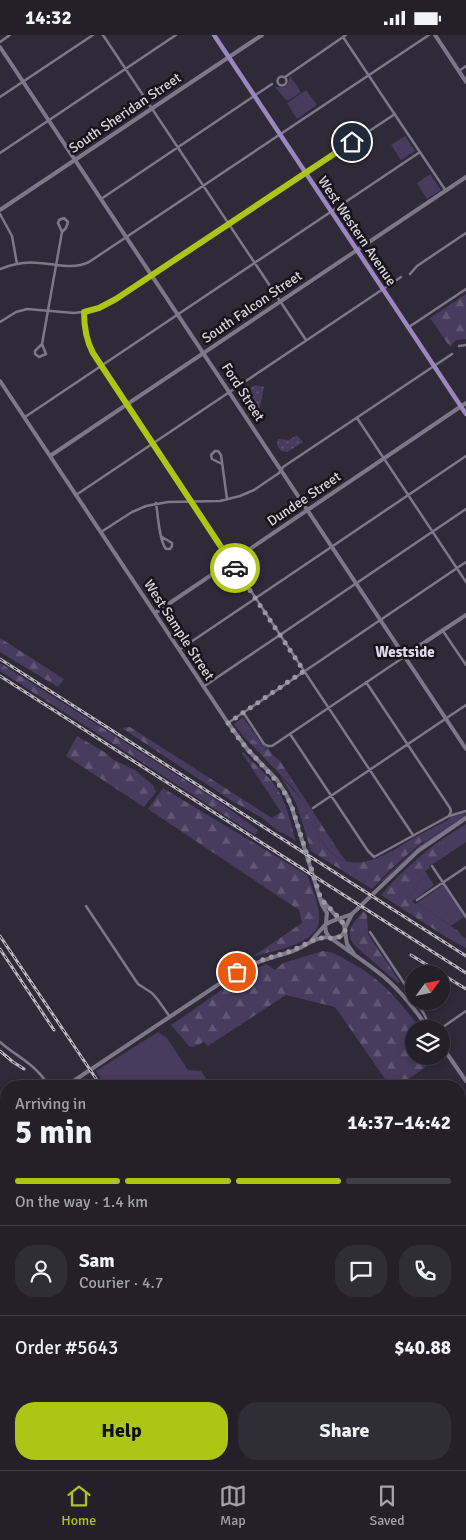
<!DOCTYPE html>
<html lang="en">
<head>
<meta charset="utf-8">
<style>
  :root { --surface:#23202a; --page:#2f2d36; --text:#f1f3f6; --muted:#a3a3a8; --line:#403e47; --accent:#abc615 }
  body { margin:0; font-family:Signika,sans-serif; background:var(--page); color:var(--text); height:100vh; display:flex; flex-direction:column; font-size:19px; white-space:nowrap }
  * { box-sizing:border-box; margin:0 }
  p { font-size:16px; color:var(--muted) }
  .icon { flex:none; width:28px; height:28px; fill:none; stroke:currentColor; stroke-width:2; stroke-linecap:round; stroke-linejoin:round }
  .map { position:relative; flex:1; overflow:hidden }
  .side { position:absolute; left:0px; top:1045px; width:466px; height:390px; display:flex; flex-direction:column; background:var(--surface); border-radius:20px 20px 0 0; box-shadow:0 2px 8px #0003,0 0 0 1px var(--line) }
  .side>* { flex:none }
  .needle { width:32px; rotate:57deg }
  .tools { position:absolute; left:405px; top:930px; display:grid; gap:10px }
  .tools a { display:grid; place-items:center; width:45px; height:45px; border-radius:50%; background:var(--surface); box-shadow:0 2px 8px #0003,0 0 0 1px var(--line); font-size:25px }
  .pin { position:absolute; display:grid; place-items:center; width:42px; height:42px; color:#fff; margin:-21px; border:2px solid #fff; border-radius:50%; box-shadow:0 1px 5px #0007 }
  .courier { position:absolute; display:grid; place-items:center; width:50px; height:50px; margin:-25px; border:4px solid #abc615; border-radius:50%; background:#fff; color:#222; box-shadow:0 1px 6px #0007 }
  .head em { font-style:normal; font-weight:700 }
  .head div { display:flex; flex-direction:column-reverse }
  .head { display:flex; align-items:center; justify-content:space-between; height:85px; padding:0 15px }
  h1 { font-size:32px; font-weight:700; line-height:38px }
  .bar { display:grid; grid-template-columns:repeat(4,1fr); gap:8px 5px; align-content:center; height:60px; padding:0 15px }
  .bar i { height:6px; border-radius:4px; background:var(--line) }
  .bar .active { background:var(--accent) }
  .bar p { grid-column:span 4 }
  .line { display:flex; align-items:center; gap:12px; padding:0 15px; border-top:1px solid var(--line) }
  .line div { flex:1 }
  .round { display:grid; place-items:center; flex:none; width:52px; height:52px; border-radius:20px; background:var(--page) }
  .primary-button { display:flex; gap:10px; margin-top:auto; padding:10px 15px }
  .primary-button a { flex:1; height:58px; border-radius:20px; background:var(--accent); color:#111; font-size:20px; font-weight:700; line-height:58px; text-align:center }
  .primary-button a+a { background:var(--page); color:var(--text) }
  .status { display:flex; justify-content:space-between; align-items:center; height:35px; padding:0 25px; background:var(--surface); direction:ltr }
  .status svg { height:14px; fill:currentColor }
  .menu { display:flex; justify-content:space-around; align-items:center; height:70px; border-top:1px solid var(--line); background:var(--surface); font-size:14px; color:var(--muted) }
  .menu a { display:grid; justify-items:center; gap:2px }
  .menu .active { color:var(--accent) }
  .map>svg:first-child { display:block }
  .grass { fill:#473c5d }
  .forest { fill:url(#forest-firs) }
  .park { fill:url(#park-dots) }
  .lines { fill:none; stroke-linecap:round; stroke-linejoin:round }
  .street { stroke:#7d7889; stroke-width:2.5 }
  .secondary { stroke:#7d7889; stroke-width:4 }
  .primary { stroke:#9a86c0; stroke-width:4.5 }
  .rail-casing { stroke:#bab7c1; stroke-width:3 }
  .rail { stroke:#16141a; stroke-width:1; stroke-dasharray:4; stroke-linecap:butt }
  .done { stroke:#9c99a4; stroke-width:5; stroke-dasharray:0 9 }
  .route { stroke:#abc615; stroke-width:6 }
  .labels { text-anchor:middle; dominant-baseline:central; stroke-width:5; stroke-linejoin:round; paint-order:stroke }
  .street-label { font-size:14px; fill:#d7d5de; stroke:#16141a }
  .neighbourhood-label { font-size:15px; font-weight:bold; fill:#e1dbed; stroke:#16141a }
</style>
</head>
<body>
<div class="status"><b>14:32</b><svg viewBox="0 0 49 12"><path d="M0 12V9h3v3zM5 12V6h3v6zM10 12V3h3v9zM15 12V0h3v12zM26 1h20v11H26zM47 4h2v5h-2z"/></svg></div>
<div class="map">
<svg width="466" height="1435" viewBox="0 0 466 1435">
  <defs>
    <pattern id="forest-firs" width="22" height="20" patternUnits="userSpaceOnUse" patternTransform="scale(1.25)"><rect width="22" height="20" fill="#473c5d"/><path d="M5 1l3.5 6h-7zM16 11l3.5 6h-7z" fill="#615774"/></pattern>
    <pattern id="park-dots" width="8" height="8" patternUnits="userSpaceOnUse" patternTransform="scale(1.25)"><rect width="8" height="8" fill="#473c5d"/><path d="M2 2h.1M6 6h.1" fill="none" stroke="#615774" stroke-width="1.8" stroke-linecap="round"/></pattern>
  </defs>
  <rect width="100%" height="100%" fill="#2f2a38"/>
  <!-- grass -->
  <path class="grass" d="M291,42L301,57L289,65H286L275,52H285L288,49L289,43Z
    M306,55L317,70L297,84L287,68Z
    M405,101L415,116L401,125L391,110Z
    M430,139L441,155L427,164L417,148Z
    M243,682L262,709L268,713L265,714L246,699L243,701L234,689Z
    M280,740L303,766L325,803L338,819L340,818L347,827C325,819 316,795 306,777L300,780L296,768Z
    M465,778L466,781L415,816L383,846L380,847L419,811L461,782L424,807L419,800L448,785L451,782Z
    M466,789V807L444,822L441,818L447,813L441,805Z
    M428,841L434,850L411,867L407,862L414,857L419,846Z
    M443,850L464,882L451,891L417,868Z
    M158,997L167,1003L188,1035L201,1036L211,1051H106L96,1036Z"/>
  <!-- forest -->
  <path class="forest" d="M466,259V304L456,305L450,312L430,283Z
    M0,603L64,644L58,652L0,617Z
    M0,628L221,768L258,795L255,800L0,636Z
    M130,692L272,783L281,777L242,718L243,717C254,729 267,739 276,752C287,768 290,787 296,806L284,798L279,797L261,782L232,766L122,693Z
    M246,699L265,714L268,713L273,720L280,726L340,818L339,819L331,815L303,766L292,752L243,701Z
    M77,701L106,718L112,724L135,735L153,750L156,757L144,772L66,721Z
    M163,753L307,840C312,853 320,870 319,885C319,909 271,916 252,922L302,888L299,875L148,774Z
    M306,777C314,791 321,809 333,819C359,842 396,813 419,800L423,806L390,835L372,854L311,816L300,780Z
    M441,805L447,813L442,818L444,822L429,831L430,833L425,836L428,841L419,846L414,857L407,862L415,869L417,868L458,896L463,902L466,903V913L446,902L381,860C399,839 419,821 441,805Z
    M364,876L367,880L368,899L400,947L398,948L354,910C344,897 354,886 364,876Z
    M323,916C334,917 338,920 348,926C382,944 397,964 421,994H414V1021L440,1022L398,1051H390L335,972L286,960L208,1011L204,1007L193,1012L189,1011L171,990C202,970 233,944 266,929L275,935L283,928Z"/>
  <!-- park -->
  <path class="park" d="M255,350L264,352L259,377L252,376L246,366L248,355Z
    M297,400L303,407L287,417L281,416L277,410L278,404L289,405Z"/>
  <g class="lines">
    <!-- street -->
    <path class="street" d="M103,0L306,305
      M343,2L446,156
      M0,7L10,0
      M459,36L466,31
      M277.5 46a4.5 4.5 0 1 1 9 0a4.5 4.5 0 1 1-9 0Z
      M285,42L346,0
      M0,62L93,0
      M0,118L176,0
      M101,164L272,49
      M0,179L12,201L17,229
      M0,234C12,229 25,226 39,228C57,229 72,235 89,227L429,0
      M410,239L417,231L466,198
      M84,277L85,296L93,318L413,800
      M0,287L16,277L27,274L74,278L90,276L108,269L395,79
      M409,292L466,254
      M42,309L35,316V319L39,322L46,319L42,309L62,197L66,193L68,187L64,183L59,185L58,188L62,197
      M459,311L466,310
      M25,382L420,117
      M357,383L466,547
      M222,429L212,424L211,420L215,416H218L221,420L227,464
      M76,460L401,242
      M156,468C158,480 159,505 166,514H170L172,511V508L162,502
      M101,497L132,477L146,471L168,467L220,466L240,461L254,455L279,438L283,432L452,319
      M443,596L466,630
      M179,615L466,421
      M366,647L450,773L451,776L449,781
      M203,652L466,474
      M243,677L264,709L268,711H272L404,622
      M228,688L466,527
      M290,699L368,816L374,822L449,781L466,776
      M313,773L466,670
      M432,831L466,882
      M417,865L466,832
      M86,871L138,949L152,958L158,965L170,982
      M370,897L414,963
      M416,966L424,979L431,994
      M440,994L466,976
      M0,1007C12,1018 29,1026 39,1038C43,1042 46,1047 49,1051
      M0,1144L6,1140
      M0,1182L6,1191
      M0,1195L6,1191
      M460,1195L466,1191
      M0,1246L6,1242
      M0,1298L6,1294
      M0,1348L6,1357
      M0,1354L6,1350
      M0,1409L6,1404
      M54,1429L58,1435
      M165,1429L170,1435
      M343,1429L347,1435
      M121,1435L130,1429
      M209,1435L218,1429"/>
    <!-- secondary -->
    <path class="secondary" d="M435,0L466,47
      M0,12L466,714
      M0,175L262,0
      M0,346L228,688L248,715L277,745L286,759L292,773L322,870L327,878L326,888
      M50,421L466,142
      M155,578L466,368
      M404,621L466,580
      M322,865L344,890L347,909L354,919
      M345,893L352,879
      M331,904L341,901L345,896
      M311,906L325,890
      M429,994C415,975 401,956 383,941C366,927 347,915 329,902L326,897L325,890C331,885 345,882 352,879L418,816L466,783
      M441,1010L466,1046
      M66,1051L240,935C257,926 275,922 293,916C306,911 315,902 329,902
      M0,1095L6,1091
      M460,1349L466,1345
      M252,1429L256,1435
      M321,1435L339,1429"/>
    <!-- primary -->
    <path class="primary" d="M214,0L466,379"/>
    <!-- rail casing -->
    <g class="rail-casing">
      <path id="rail" d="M0,624L466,921
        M0,641L466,938
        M0,901L101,1051
        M0,914L54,995
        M411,920L466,954
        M0,1016L13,1027L24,1034
        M355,1429L359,1435"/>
    </g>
    <!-- rail -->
    <use href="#rail" class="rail"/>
  </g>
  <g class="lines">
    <!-- done -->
    <path class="done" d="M235,533L304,636L228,688C235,699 243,709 252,719C268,737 282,749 292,772L321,864L342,886L345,893V896L338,903H318L291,916L255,927L237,937"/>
    <!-- route -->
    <path class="route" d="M235,533L93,318C86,305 84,292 84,277L99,273L116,264L352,107"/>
  </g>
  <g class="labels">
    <!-- street labels -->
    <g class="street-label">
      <text transform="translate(125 78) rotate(-34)">South Sheridan Street</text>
      <text transform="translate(357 196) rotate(56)">West Western Avenue</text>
      <text transform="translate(252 272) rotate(-34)">South Falcon Street</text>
      <text transform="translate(243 357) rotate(57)">Ford Street</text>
      <text transform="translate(304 464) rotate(-34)">Dundee Street</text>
      <text transform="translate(179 595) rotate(57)">West Sample Street</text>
    </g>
    <!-- neighbourhood labels -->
    <g class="neighbourhood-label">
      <text x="405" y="617">Westside</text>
    </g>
  </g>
</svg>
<div class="tools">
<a><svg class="needle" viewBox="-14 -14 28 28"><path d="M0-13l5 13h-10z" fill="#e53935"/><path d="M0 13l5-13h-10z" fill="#a3a3a8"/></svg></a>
<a><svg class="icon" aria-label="layers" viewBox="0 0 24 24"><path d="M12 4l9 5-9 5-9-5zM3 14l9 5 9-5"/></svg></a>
</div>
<div class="pin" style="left:237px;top:937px;background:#ea580c"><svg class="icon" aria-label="bag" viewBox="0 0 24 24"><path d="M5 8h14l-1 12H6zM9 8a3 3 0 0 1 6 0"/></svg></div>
<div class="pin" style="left:352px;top:107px;background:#1f2937"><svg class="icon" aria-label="home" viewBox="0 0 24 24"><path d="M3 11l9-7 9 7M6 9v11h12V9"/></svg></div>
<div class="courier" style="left:235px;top:533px"><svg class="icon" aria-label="car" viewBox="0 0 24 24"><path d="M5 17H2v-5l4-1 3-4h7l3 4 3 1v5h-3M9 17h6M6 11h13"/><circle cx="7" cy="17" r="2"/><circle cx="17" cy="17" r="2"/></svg></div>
<section class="side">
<div class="head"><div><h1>5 min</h1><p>Arriving in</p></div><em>14:37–14:42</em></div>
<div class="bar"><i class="active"></i><i class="active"></i><i class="active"></i><i></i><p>On the way · 1.4 km</p></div>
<div class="line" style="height:90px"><a class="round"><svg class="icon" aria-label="person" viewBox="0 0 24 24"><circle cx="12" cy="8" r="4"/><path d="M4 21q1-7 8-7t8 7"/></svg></a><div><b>Sam</b><p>Courier · 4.7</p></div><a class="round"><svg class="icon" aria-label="chat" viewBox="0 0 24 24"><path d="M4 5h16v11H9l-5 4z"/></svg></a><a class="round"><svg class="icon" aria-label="phone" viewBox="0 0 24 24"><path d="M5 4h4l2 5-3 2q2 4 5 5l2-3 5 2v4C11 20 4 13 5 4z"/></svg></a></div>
<div class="line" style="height:65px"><div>Order #5643</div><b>$40.88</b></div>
<div class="primary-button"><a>Help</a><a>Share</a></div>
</section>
</div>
<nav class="menu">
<a class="active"><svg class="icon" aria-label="home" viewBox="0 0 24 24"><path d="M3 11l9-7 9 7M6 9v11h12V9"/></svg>Home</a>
<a><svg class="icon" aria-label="map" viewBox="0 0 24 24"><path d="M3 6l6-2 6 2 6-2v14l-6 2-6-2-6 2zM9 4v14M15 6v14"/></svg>Map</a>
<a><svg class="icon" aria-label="saved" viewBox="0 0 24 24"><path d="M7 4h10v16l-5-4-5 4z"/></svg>Saved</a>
</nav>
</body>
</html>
